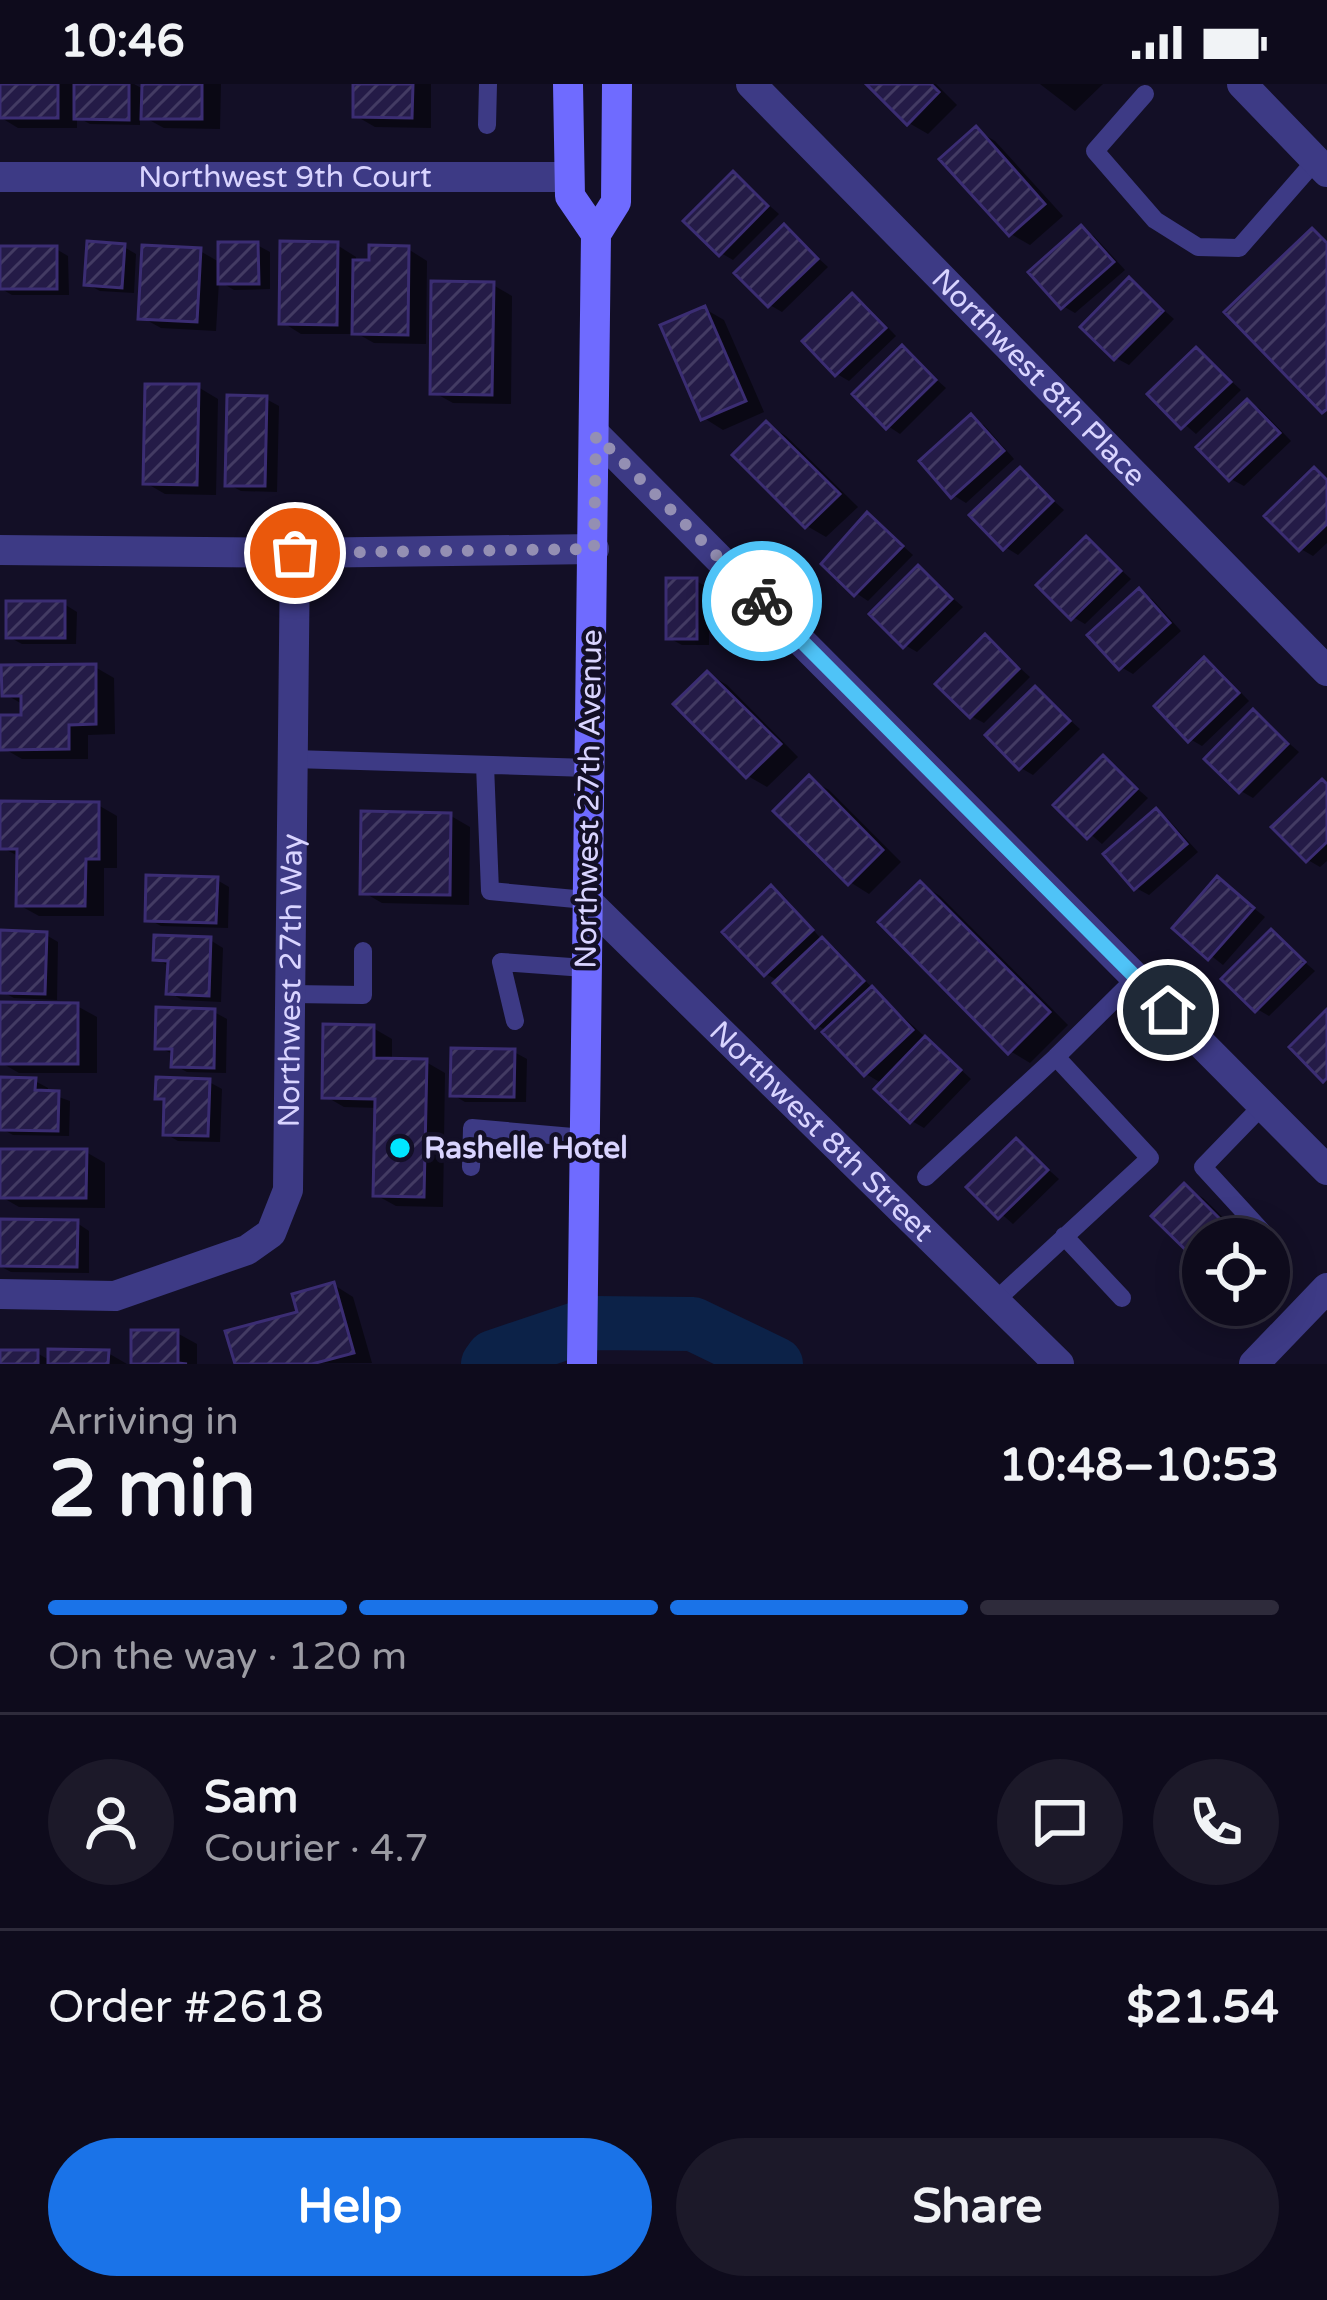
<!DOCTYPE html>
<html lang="en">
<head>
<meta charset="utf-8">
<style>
  :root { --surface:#0e0b1c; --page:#1c1929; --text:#f1f3f6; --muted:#9b9ba3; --line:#2e2b3b; --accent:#1a73e8 }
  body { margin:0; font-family:"Varela Round",sans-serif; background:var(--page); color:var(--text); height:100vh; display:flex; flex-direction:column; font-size:45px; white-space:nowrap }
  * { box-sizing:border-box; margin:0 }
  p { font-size:39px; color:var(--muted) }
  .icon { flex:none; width:66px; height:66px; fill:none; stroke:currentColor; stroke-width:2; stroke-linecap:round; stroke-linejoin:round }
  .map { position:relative; height:1280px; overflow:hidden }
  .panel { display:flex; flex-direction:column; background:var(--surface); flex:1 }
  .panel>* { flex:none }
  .tools { position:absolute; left:1182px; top:1134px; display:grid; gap:24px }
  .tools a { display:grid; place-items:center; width:108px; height:108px; border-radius:50%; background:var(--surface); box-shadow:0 6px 30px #0003,0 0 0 3px var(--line); font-size:60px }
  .pin { position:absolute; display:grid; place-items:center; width:102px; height:102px; color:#fff; margin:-51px; border:6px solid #fff; border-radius:50%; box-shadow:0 3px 12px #0007 }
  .courier { position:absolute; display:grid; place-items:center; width:120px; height:120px; margin:-60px; border:9px solid #4fc3f7; border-radius:50%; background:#fff; color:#222; box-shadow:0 3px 15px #0007 }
  .overview em { font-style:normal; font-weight:700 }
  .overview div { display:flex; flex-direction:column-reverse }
  .overview { display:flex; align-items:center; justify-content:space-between; height:204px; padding:0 48px }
  h1 { font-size:78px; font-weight:700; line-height:90px }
  .bar { display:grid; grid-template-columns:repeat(4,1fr); gap:18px 12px; align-content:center; height:144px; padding:0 48px }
  .bar i { height:15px; border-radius:9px; background:var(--line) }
  .bar .on { background:var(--accent) }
  .bar p { grid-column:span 4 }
  .line { display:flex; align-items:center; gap:30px; padding:0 48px; border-top:3px solid var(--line) }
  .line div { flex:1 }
  .round { display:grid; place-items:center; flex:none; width:126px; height:126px; border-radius:63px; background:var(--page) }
  .primary-button { display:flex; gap:24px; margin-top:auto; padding:24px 48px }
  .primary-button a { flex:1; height:138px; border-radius:72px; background:var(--accent); color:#fff; font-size:48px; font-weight:700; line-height:138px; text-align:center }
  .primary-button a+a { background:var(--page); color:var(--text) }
  .status { display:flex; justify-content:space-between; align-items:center; height:84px; padding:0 60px; background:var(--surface); direction:ltr }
  .status svg { height:33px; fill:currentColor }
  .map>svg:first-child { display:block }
  .shadow { fill:#0007 }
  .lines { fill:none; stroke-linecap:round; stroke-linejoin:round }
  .river { stroke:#0c2248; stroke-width:54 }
  .building { fill:url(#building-hatch); stroke:#3b2d73; stroke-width:3 }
  .lane { stroke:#3d3a85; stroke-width:18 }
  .street { stroke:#3d3a85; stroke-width:30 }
  .secondary { stroke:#6f6bff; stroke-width:30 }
  .done { stroke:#948fb3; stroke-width:12; stroke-dasharray:0 21.6 }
  .route { stroke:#4fc3f7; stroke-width:15 }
  .poi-dot { fill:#00e5ff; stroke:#130f26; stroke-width:4.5 }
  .labels { text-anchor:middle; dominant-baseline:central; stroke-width:9; stroke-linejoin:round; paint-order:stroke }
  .street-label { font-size:30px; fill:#d9d4ff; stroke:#130f26 }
  .poi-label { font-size:30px; font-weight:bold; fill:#d9d4ff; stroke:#130f26; text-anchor:start }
</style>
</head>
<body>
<div class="status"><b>10:46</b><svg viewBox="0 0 49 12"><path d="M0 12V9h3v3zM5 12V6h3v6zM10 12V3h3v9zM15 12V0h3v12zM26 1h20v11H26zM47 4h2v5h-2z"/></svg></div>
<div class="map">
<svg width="1327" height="1280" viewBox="0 0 1327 1280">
  <defs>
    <pattern id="building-hatch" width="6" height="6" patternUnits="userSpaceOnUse" patternTransform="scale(3)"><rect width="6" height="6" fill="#241b47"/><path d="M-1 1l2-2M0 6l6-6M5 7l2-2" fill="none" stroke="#433b63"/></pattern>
  </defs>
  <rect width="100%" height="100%" fill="#130f26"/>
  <!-- shadow -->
  <path class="shadow" d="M0,0H134L145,6V0H221L220,45L164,44L140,31V41L90,40L77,33V44H18L0,33Z
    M356,0H431V44L375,43L356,32Z
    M870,0H936L957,21L928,50L909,39Z
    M1040,0H1103L1075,27Z
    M976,46L995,57L1063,132L1030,161L1011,150Z
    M733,90L779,130L733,176L721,169Z
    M785,144L828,183L782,228L770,221Z
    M1082,145L1094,152L1125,186L1075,229L1063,222Z
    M257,161L270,168V205L234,206L219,197L216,247L161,244L141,233L200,167L221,179Z
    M337,161L356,173V179H372L408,165L427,177L426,260L374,259L358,250H301L282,238Z
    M124,163L136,170L134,209L100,207L87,200Z
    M0,165H56L68,172L69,211H12L0,204Z
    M1129,196L1174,235L1129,281L1116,274Z
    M493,201L512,212L511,320L453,319L433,308Z
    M853,213L865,220L896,252L849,297L837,290Z
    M705,225L724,236L764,328L723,346L704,334Z
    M902,265L946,304L900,350L888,342Z
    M1197,266L1241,306L1196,350L1151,311Z
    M198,303L218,315L216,411L165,410L146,399Z
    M266,315L279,322L277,408L241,407L228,400Z
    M1248,318L1260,325L1291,357L1244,402L1231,395L1201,363Z
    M971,334L984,341L1014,375L966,419L953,411Z
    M766,340L786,352L858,423L826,453L807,442L736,371Z
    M1020,387L1064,426L1018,471L1005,463Z
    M1314,387L1327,394V459L1313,472L1301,465Z
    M868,431L913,471L868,517L856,509L831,468Z
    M1087,455L1131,495L1085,540L1073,533Z
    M919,485L963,523L917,568L905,561Z
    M696,497L709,504V561H682L669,554Z
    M1139,508L1152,515L1181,547L1133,590L1121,583Z
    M64,520L77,528L76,560H22L9,553Z
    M986,554L1030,593L984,639L971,632Z
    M1205,577L1217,584L1249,617L1202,662L1190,655Z
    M95,583L114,594L115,650L88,651V675H22L3,664L24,634V621L5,610Z
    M708,590L727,601L798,673L767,703L748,692Z
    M1036,606L1080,645L1033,691L1021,684Z
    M1254,629L1299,668L1253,714L1241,707Z
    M1103,675L1148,714L1102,760L1057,721Z
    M809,695L829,706L901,778L869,810L850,798Z
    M1327,701V777L1320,783L1308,776Z
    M98,721L117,732V784H104V832H39L19,821L20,773L1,763Z
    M1156,728L1168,735L1198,768L1149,811L1136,804Z
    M451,732L470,743L469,821L382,819L363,808Z
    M217,796L229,803L228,844L161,842L148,835Z
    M1218,796L1265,833L1223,881L1176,844Z
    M921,800L940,812L1068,941L1030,979L1010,967Z
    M772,805L784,812L822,856L835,864L874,906L971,995L924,1044L912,1037L883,1000L866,990L827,947L817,941L779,897L766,890Z
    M1271,849L1315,887L1269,932L1257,925Z
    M46,851L58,858L57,916L14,914L1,907Z
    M210,856L223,864L221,918L182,916L169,908L171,883L156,875Z
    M0,921L77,922L97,933V989H19L0,978Z
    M214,928L227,935L226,989L187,988L174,981L175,971L158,963Z
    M373,944L392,955V978H426L445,989L443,1123L396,1122L376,1111L378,1024L344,1023L325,1012Z
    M514,968L527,975L526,1018H465L453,1011Z
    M35,997L48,1004L47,1009L70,1017L69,1052L13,1051L0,1044Z
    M209,998L222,1005L220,1058L178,1057L166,1050L167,1018L158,1013Z
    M1017,1058L1059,1095L1013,1140L970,1103Z
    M0,1068H86L105,1079V1124L19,1123L0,1112Z
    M1184,1103L1203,1114L1245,1155H1203V1179Z
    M0,1138L77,1139L89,1147V1189L11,1188L0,1182Z
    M1269,1179L1279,1189L1269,1199Z
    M334,1201L353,1213L372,1279L238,1280Z
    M177,1249L197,1260V1280H134Z
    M0,1269H37L51,1277L108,1269L127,1280H0Z"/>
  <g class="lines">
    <!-- river -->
    <path class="river" d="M488,1280L493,1273L594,1239L693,1240L776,1280"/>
  </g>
  <!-- building -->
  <path class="building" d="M0,0H58V34H0Z
    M74,0H129V36L74,35Z
    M142,0H202V35H141Z
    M353,0H413L412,34L353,33Z
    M866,0H931L939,8L907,41Z
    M976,42L1045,120L1009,152L939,75Z
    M733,87L768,122L719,172L683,137Z
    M784,140L818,175L768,223L734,189Z
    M1081,141L1114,178L1061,225L1028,188Z
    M1312,144L1327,159V325L1322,329L1224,228Z
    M87,157L125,160L122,204L84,201Z
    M280,157L338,158L337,241L279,240Z
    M218,158H258L259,200H218Z
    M142,161L201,164L197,238L138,235Z
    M369,161L409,162L408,251L352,250L353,176H369Z
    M0,162H57V205H0Z
    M1129,193L1163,227L1114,276L1080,243Z
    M431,197L494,198L492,311L430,310Z
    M852,209L886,244L835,292L802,257Z
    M705,222L746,317L701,336L660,241Z
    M902,261L936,296L886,345L852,310Z
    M1196,263L1231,298L1181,345L1147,310Z
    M145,300H199L197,401L143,400Z
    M227,311L267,312L265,402H225Z
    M1247,315L1280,349L1229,397L1196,363Z
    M971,330L1004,367L951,414L919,377Z
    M766,337L840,410L805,444L732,371Z
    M1020,383L1053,417L1003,466L969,431Z
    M1314,383L1327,396V440L1299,467L1264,432Z
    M867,428L903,462L854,512L821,480Z
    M1086,452L1121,487L1071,536L1036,501Z
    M918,481L952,515L903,564L869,530Z
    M666,494H697V555H666Z
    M1139,504L1170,539L1119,586L1087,551Z
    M6,517H65V554H6Z
    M985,550L1019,585L970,634L935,600Z
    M1204,573L1239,609L1188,658L1154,622Z
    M96,580V640L69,641V665L0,666V631H21V612H2L1,581Z
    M707,587L781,660L746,694L673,620Z
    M1035,602L1070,637L1019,686L985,651Z
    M1253,625L1288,660L1239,709L1204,675Z
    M1103,671L1137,705L1087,755L1053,721Z
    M809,691L883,766L848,801L773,727Z
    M1322,695L1327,700V758L1306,778L1271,743Z
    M0,717L99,718V775H86L85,822H16L17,765H0Z
    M1156,724L1187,760L1134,806L1103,770Z
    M361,727L451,729L450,811L360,810Z
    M146,791L218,793L216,839L145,837Z
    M1217,792L1254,824L1208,876L1172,844Z
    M920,797L1050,928L1008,970L878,838Z
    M771,801L813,846L764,892L722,848Z
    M1271,845L1305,878L1255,928L1221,895Z
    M0,846L47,848L45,910L0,909Z
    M154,851L211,853L209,912L166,910L168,877L153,876Z
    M822,853L864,897L815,944L773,899Z
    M872,902L913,946L864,992L822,948Z
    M0,918L78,919V980H0Z
    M156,923L215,925L214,984L171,983L172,965H155Z
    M1327,925V994L1323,998L1289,963Z
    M323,940L374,941V974L427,975L424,1113L373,1112L375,1015L322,1014Z
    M925,952L961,986L910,1039L874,1005Z
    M451,964L515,965L514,1013L450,1012Z
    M0,993L36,994L35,1006L59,1007L58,1047L0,1046Z
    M156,993L210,995L208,1052L163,1051L164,1015H155Z
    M1016,1054L1048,1086L998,1135L966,1103Z
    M0,1065H87L86,1114H0Z
    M1184,1099L1240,1155H1203V1183L1151,1132Z
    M0,1135L78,1136L77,1183L0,1182Z
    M334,1198L354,1269L312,1280H235L225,1247L297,1228L292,1210Z
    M131,1246H178V1279L187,1280H131Z
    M48,1265L109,1266L108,1280H48Z
    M0,1266H38V1280H0Z"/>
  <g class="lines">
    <!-- lane -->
    <path class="lane" d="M1145,10L1095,67L1155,136L1198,163L1239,164L1316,76
      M487,41L488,0
      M293,675L589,684
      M485,681L490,807L586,816
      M292,910L363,911V867
      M515,937L501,878L585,884
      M1263,1021L1203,1083L1269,1155
      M471,1083L472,1044L584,1054
      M926,1093L1056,973
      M1064,1152L1122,1214
      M995,1217L1150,1074L1056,973L1136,894"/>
    <!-- street -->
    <g class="street">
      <path id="s1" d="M751,0L1327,587"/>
      <path d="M1242,0L1327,88"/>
      <path id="s2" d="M0,93H569"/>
      <path d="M596,351L1327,1086"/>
      <path d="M0,466L295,469L594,465"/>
      <path id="s3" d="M586,816L1059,1280"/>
      <path id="s4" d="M0,1210L115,1212L247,1166L271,1149L288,1106L295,469"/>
      <path d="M1254,1280L1327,1204"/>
    </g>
    <!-- secondary -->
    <path class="secondary" d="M568,0L570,112L596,150
      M582,1280L596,150L616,118L617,0"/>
  </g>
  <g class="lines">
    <!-- done -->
    <path class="done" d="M295,469L594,465L596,351L762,517"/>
    <!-- route -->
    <path class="route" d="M762,517L1168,926"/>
  </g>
  <!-- markers -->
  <circle class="poi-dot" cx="400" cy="1064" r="12"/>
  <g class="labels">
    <!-- street labels -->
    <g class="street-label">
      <text stroke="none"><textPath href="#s2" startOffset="285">Northwest 9th Court</textPath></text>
      <text stroke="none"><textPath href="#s1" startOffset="411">Northwest 8th Place</textPath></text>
      <text transform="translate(589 715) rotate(-89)">Northwest 27th Avenue</text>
      <text stroke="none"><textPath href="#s4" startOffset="540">Northwest 27th Way</textPath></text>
      <text stroke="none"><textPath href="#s3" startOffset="330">Northwest 8th Street</textPath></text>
    </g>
    <!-- poi labels -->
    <g class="poi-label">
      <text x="424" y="1064">Rashelle Hotel</text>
    </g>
  </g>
</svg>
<div class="tools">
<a><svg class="icon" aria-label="locate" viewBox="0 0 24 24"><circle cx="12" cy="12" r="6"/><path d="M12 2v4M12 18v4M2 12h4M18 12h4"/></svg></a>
</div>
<div class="pin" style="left:295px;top:469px;background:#ea580c"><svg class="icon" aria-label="bag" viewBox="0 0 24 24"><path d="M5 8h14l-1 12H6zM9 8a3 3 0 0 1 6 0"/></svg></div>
<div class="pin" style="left:1168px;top:926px;background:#1f2937"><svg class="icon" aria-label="home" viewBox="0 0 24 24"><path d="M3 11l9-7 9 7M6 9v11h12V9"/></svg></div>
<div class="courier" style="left:762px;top:517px"><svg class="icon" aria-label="bike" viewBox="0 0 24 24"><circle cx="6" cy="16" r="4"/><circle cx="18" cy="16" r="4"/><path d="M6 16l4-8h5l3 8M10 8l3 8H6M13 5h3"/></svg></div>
</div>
<section class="panel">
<div class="overview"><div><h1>2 min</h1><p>Arriving in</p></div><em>10:48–10:53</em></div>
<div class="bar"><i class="on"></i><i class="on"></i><i class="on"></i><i></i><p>On the way · 120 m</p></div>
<div class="line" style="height:216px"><a class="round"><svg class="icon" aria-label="person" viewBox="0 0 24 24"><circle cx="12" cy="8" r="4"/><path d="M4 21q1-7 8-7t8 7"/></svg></a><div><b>Sam</b><p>Courier · 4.7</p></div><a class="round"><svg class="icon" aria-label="chat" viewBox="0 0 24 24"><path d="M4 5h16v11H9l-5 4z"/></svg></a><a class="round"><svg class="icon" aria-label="phone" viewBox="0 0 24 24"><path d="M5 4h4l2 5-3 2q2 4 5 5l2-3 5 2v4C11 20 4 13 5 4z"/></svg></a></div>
<div class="line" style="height:156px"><div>Order #2618</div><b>$21.54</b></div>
<div class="primary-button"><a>Help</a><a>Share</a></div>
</section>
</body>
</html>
